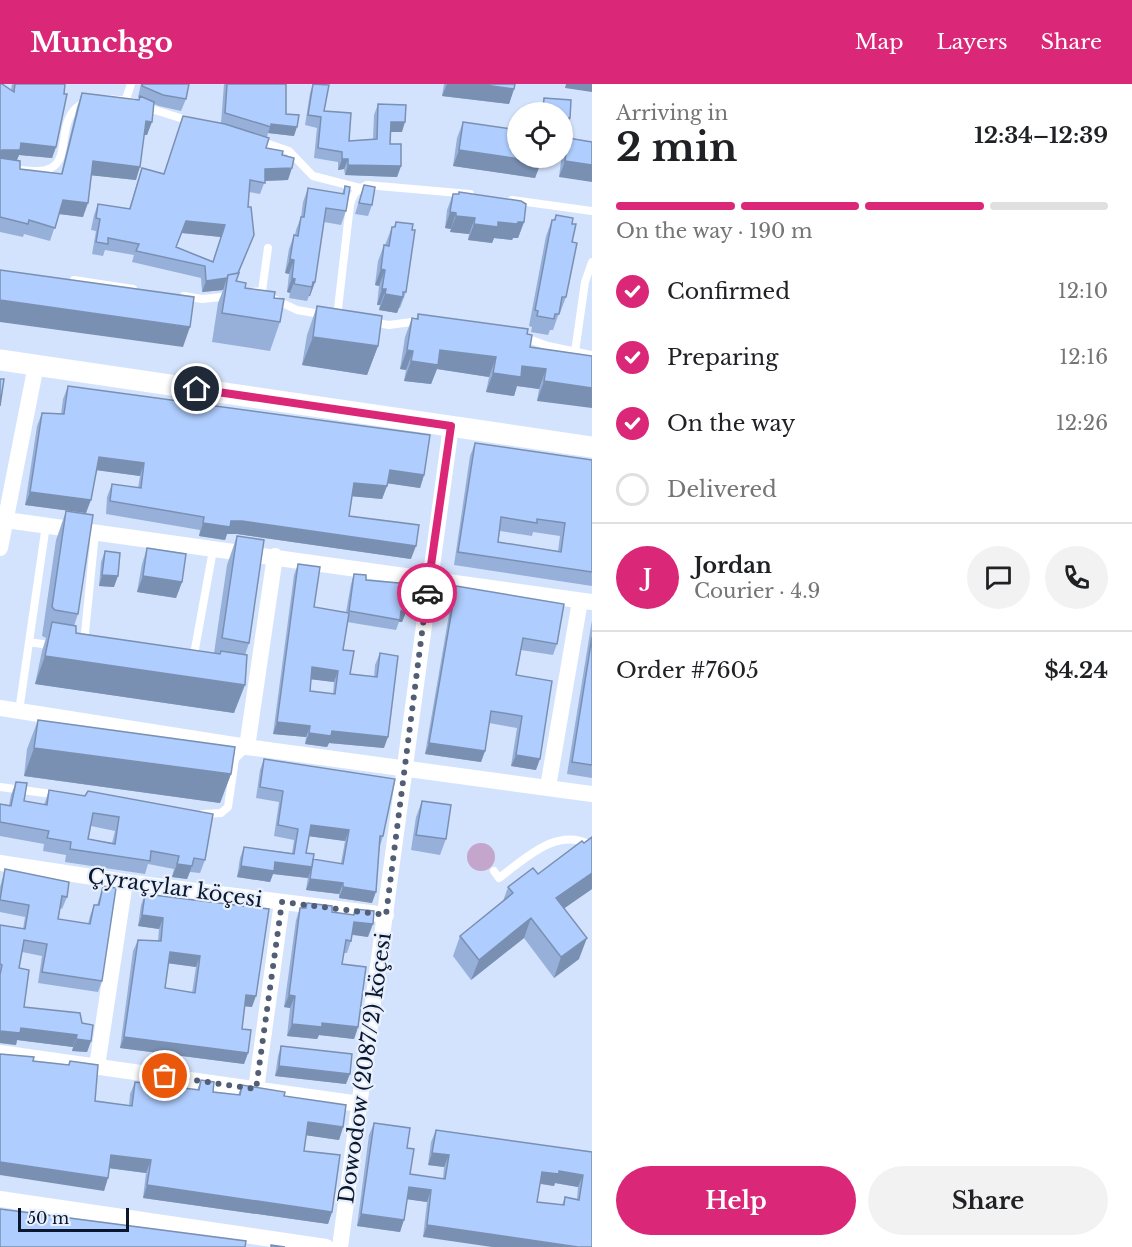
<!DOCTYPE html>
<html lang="en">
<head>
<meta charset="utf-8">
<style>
  :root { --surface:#fff; --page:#f2f2f2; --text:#202124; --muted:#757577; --line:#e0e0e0; --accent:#db2777 }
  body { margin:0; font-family:"Libre Baskerville",serif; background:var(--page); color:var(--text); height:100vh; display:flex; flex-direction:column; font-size:22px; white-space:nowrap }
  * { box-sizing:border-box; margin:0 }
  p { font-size:20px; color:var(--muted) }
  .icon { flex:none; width:33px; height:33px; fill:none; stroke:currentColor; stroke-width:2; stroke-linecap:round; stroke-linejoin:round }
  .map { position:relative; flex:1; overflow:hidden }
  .sheet { display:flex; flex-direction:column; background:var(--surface); width:540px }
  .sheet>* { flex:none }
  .tools { position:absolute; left:507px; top:18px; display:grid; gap:12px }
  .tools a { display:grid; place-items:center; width:66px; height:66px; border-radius:50%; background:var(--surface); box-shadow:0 2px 4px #0004; font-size:30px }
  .scale { position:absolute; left:18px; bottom:15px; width:111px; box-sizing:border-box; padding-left:6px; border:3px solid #0a172d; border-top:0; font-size:16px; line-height:21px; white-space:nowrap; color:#0a172d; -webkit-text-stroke:4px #e9f0fd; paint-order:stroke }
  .pin { position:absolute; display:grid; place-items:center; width:51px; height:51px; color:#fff; margin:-26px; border:3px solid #fff; border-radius:50%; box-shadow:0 2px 6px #0007 }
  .courier { position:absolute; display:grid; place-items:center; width:60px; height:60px; margin:-30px; border:4px solid #db2777; border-radius:50%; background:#fff; color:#222; box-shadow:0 2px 8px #0007 }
  .overview em { font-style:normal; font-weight:700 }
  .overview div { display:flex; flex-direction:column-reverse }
  .overview { display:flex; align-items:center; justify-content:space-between; height:102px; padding:0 24px }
  h1 { font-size:39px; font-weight:700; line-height:45px }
  .bar { display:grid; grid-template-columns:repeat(4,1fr); gap:9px 6px; align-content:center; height:72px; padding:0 24px }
  .bar i { height:8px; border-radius:4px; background:var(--line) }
  .bar .on { background:var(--accent) }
  .bar p { grid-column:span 4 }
  .line { display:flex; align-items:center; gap:15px; padding:0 24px; border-top:2px solid var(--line) }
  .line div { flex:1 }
  .round { display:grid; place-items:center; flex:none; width:63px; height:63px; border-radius:32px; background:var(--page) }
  ol { padding:0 24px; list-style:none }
  li { display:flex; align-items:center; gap:18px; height:66px }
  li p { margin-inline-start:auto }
  li .icon { padding:6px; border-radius:50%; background:var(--accent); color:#fff; stroke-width:4 }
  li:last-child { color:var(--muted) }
  li i { width:33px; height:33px; border:3px solid var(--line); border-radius:50% }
  .action { display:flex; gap:12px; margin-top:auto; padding:12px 24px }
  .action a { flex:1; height:69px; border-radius:36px; background:var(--accent); color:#fff; font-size:24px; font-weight:700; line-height:69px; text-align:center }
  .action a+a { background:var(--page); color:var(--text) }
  header { display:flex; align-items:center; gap:36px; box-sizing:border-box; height:84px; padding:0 30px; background:var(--accent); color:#fff }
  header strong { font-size:28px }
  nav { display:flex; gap:33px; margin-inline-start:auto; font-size:21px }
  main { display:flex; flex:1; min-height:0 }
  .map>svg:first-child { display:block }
  .green { fill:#c4a5cb }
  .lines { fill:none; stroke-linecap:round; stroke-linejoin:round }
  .service { stroke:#fff; stroke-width:8 }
  .minor { stroke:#fff; stroke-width:16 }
  .tertiary { stroke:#fff; stroke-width:21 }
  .wall { fill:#96b0da; fill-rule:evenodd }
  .shaded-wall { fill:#7a90b2 }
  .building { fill:#afcdfe; stroke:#7a90b2; stroke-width:1.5; fill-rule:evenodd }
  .done { stroke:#515e76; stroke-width:6; stroke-dasharray:0 10.8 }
  .route { stroke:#db2777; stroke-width:8 }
  .labels { text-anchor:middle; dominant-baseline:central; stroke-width:4.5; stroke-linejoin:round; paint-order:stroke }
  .street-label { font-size:21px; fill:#0a172d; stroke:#e9f0fd }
</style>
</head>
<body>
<header>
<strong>Munchgo</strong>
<nav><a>Map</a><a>Layers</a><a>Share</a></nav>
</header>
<main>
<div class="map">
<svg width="592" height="1163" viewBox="0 0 592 1163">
  <rect width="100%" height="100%" fill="#d4e3fd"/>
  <!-- green -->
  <path class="green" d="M467 773a14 14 0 1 1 28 0a14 14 0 1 1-28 0Z"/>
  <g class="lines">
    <!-- service -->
    <path class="service" d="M126,15L131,0
      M145,23L193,38
      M257,56L289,67L313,92L360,104
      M0,83C14,84 39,91 51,84C79,70 39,0 133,18
      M512,116L592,127
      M74,196L133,205
      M252,208L262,207L268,164
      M184,212L202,215L231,212
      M274,215L297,226L337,233L350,121C353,110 356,106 367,101L470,110
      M372,238L389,241L419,237
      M520,252L548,262L592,271
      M575,268L585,198L592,178
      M29,558L55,562
      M84,559L95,449
      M193,576L213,466
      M19,627L46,441
      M0,703L59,711
      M203,730L221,729L228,723L235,675L246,664
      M494,787L499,794C525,775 558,741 592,762"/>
    <!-- minor -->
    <path class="minor" d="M6,436L592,518
      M0,464L36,281
      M0,624L247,663L592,710
      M247,663L275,472
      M548,703L580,517
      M0,779L125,798L386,831
      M0,969L360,1020
      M97,982L125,798
      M256,1005L282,818
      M0,1115L326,1163
      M340,1163L451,342"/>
    <!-- tertiary -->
    <path class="tertiary" d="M0,276L592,363"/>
  </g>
  <!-- wall -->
  <path class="wall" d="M0,0L11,6L12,0H65L56,63L52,74L19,71L17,76L20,85L61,90L77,23L82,9L139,16V14L138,13L141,0H189L186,15L181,27L159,22L154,20L147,51H144L136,96L91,91L83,133L59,130L50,157L24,150L23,153L0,148Z
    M224,0H286V30L294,52L268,49L267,53L221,39Z
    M313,0L324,27L349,57L373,55L374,31L378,20L402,48H391L390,60L401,82L397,93L345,91L344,85L338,86V78L314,74L317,44L305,41L310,9Z
    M444,0H515L514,5L509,20L442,12Z
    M544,14L571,16L570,34L566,45H562V28H539L540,25Z
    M463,38L541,78L535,94L453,82L457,54Z
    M568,54L592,58L559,93L562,69Z
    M266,64L282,71L288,96L265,97L260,110L249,108L239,190L236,197L245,204L274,214L280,238L270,267L212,258L218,219L223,206L202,208L201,194L132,178L134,171L105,166L103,172L92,170L96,147L91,146L94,131L98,120L129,125L142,84L163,90ZM182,149L221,153L213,177L176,163Z
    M364,101L372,121L368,132L355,130Z
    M345,102L346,127L341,141L324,138L315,198L310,212H309L307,217L289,214L290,209L287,208L289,190L285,189L289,165L294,151H295L296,146L301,133L303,118L308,104L342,110Z
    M453,110L524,138L518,154H513L512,156L494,154L492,159L468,156L469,150L450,148L451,145L445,144L447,126Z
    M556,131L572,140V158L566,213L560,229H559L553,246H550L548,251L531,248L532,243L529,242L546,152L552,136H554Z
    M396,138L406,208L400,224H399L397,229L379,226L380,221H377L379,202L375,201L378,177L384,161H385L392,143H394Z
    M317,222L378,262L367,291L302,281L307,251Z
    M418,230L527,250L530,263L592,272L537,317L539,305L517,302L514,312L486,308L489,293L437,285L431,300L404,297L406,286L400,285L405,253L412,234L416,235Z
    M68,302L424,391L420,404L388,399L382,415L352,412L349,432L411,475L237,450H227L225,456L199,452L200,446L106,430L107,413L112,400L138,404L140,392L97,386L86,429L25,421L37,342L42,329L61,330L63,315Z
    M475,359L592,376V502L454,481L470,372ZM500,447L532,452L533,448L560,452L558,467L498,458Z
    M66,427L78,530L74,542L76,549L214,569L227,481L237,452L249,559L245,571L234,629L35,600L42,567L46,554L42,552L56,456Z
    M147,464L182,498L176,514L137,508L142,480Z
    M105,467L114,503L99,502L101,478Z
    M298,480L314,523L346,528L351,500L354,490L366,496L406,528L402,538H399L396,546L347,538L343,566L350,590L374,593L375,581L380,569L384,664L329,659L327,663L305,660L306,653L273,650L294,491ZM311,595L334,598L333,610L310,607Z
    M456,502L557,560L553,571L521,566L516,591L536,686L511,682L517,644L489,639L485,667L481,678L425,670L452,513Z
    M592,536V694L567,690Z
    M38,636L231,690L220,719L24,692L27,665Z
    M264,675L383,752L380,762L372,819L339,814V810L306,806L308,793V794L273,790L270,798L237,793L240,774L244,763L292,769L294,756L274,752L279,718L256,714L260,686ZM309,752L345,757L341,779L313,777L306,769Z
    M16,698L24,717L44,721L49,706L85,712L205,776L200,789L190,788L187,795L172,793L174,785L148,780L145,790L65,778L66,771L43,767L44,760L0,752V720L9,721L11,711ZM91,742L115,747L112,759L88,755Z
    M422,717L446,755L440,771L411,766L416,733Z
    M5,785L67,813L62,825L60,824L58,835L88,840L90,832L94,821H97L103,802L102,897L98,908L38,899L42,872L22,868L19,884L24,923L82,939L91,957L87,968L72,967L73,963L17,956L16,961L0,959V841L23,845L25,833L0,828V803Z
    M538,790L592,805L564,824L579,875L554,894L524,854L471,896L453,872L460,852L503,817L508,803Z
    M145,810L252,923L245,922L242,945L248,969L244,980L120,964L133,867L138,856L158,857L159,845L138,842L141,821ZM168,879L196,883L192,909L165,904Z
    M307,819L332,828L353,831L355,825L368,853L352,851L351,857L347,869H344L342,880L358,943L354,955L319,951L317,955L287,952L290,924L284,923L296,836L300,824H305Z
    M281,962L346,1000L275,992L278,972Z
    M33,977L68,981L70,977L95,1017L129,1022L130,1010L135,998L197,1006L201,996L213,1008L238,1011L242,1001L284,1012L343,1043L339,1056L306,1051L304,1067L332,1128L328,1140L143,1114L146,1089L110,1084L104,1107Z
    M374,1039L407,1064L410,1090L443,1095L444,1083L428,1081L431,1058L436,1046L592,1068L591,1117L423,1153L427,1118L407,1115L400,1148L357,1142L369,1051ZM555,1099L578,1103L577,1115L565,1113L562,1121L537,1118L540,1100L554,1102Z"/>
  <!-- shaded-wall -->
  <path class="shaded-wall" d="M447,0H478L514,5L509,20L442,12Z
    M566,0H592V8L565,4Z
    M562,34H570L566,45H562Z
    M146,37L152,38L147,51H141Z
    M391,38H405L402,48H387Z
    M271,40L297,43L294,52L268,49Z
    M21,59L56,63L52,74L19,71L16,78L0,77V68L2,66Z
    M459,66L541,78L535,94L453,82Z
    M342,75H348L344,85L338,86Z
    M93,77L140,83L136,96L88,91Z
    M565,77L592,81V98L559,93Z
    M348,81L401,82L397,93L345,91Z
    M292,84L288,96L261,97L265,85Z
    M63,116L88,119L83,133L59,130Z
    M450,128L456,129L451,145L445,144Z
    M456,132L475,134L469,150L450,148Z
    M186,137L225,141L221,153L182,149Z
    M498,138H524L518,154H513L512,156L494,154L492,159L468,156L474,140Z
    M290,175L294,176L289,190L285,189Z
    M381,185L385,186L379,202L375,201Z
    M227,194L223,206L202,208L206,197Z
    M292,194L295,195L290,209L287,208Z
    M313,198H315L310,212H309Z
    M382,205H386L380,221H377Z
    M385,210L403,213L397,229L379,226Z
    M0,216L190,243L183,263L0,238Z
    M313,253L378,262L367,291L302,281Z
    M407,266L413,267L406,286L400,285Z
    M440,266L496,273L489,293L437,285L431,300L404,297L411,277Z
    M522,282L546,285L539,305L517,302L514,312L486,308L493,289Z
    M544,297L592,304V324L537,317Z
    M99,373L144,379L140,392L95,386Z
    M390,386L424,391L420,404L385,399Z
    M354,399L387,402L382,415L349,412Z
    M30,408L91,416L86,429L25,421Z
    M231,437H242L416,462L411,475L237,450H227L225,456L199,452L203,439Z
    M102,491L118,492L114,503L99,502Z
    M143,492L182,498L176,514L137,508Z
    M401,527L406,528L402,538H399Z
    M45,572L245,601L234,629L35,600Z
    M312,583L338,587L334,598L308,595Z
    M277,638L310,642L306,653L273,650Z
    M332,647L388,653L384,664L329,659L327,663L305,660L309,649Z
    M429,659L485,667L481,678L425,670Z
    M34,664L231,690L220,719L24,692Z
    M516,671L540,675L536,686L511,682Z
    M311,741L349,746L345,757L307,752Z
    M275,778L312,783L308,794L273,790L270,798L237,793L241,782Z
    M177,780L192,782L187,795L172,793Z
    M592,789V805L549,835L556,814Z
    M310,795L343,799L339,810L306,806Z
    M343,803L376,808L372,819L339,814Z
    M142,831L163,834L159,845L138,842Z
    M531,834L524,854L471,896L479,876Z
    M354,838L373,840L368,853L349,850Z
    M587,854L579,875L554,894L561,873Z
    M170,868L200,872L196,883L166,879Z
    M246,911L256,912L252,923L242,922Z
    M289,911L295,912L290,924L284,923Z
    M322,939L358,943L354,955L319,951L317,955L287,952L292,940Z
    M21,944L77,951L73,963L17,956L16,961L0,959V947Z
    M124,953L248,969L244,980L120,964Z
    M76,955L91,957L87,968L72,967Z
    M279,982L350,990L346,1000L275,992Z
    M308,1038L343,1043L339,1056L304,1051Z
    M432,1069L449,1071L444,1083L428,1081Z
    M111,1071L151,1076L146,1089L107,1084Z
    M0,1078L108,1094L104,1107L0,1091Z
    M559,1087L583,1091L578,1103L555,1099L554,1102L537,1099L542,1088Z
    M147,1101L332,1128L328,1140L143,1114Z
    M409,1103L431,1106L427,1118L405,1115Z
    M361,1130L404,1136L400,1148L357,1142Z
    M427,1141L578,1163H492L423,1153Z"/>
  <!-- building -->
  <path class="building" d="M0,0H2L14,8L15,0H65L64,10H67L56,63L21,59L20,66H2L0,68Z
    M142,0H189L186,15L163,11L142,2Z
    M227,0H286V30L299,31L297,43L271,40V43L225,29Z
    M313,0L329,1L324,27L351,29L349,57L377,55L378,20L406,21L405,38H391L390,60H401V82L348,81V75H342V68L318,64L321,33L308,31Z
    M478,0H515L514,5Z
    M82,9L139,16L140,12L154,18L152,38L146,37L140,83L93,77L88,119L63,116L55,144L29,136L28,140L0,133V74L20,77V85L62,90Z
    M544,14L571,16L570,34H562V28H543Z
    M183,32L225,40L269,54L266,64L283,67L282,71L294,74L292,84L265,85V99L250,96L248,123H251L254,151L238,189L228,191L227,194L206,197L205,182L136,167L139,160L108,154V160L96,158L100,135L96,134L98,120L130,125L142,84L164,90ZM186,137L225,141L213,178L176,163Z
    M463,38L518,46V74H542L541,78L459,66Z
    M568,54L592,58V81L565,77Z
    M364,101L375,103L372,121L359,119Z
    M345,102L350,103L346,127L326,124L315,198H313L312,203L294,200L295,195L292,194L294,176L290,175L294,151L298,152L301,133H304L308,104L344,110Z
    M459,108L521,117L526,120L524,138H518L517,140L498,138V143L474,140L475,134L456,132V129L450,128L453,110H459Z
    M556,131L573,134L572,140H576L572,158L577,159L566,213H562L559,230H555L554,235L537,232L538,227L535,226L552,136H555Z
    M396,138L413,140L412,146H415L406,208H403V213L385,210L386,205H382L385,186L381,185L384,161L389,162L392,143H395Z
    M0,186L194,213L190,243L0,216Z
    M239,189L236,197L246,199L245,204L275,208L274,214L284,215L280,238L222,229L228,191Z
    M317,222L382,232L378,262L313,253Z
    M418,230L528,245L527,250L532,251L530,263L592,272V304L544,297L546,285L522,282L521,293L493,289L496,273L440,266L438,281L411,277L413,267L407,266L412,234L418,235Z
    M0,295H4L0,322Z
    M68,302L430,351L424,391L390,386L387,402L354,399L349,432L419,441L416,462L242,437H231L230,443L203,439L204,433L110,417L112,400L141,404L144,379L99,373L91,416L30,408L42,329L64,330Z
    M475,359L592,376V488L458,468ZM501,433L537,439V435L565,439L561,468L498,458Z
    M66,427L93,431L78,530L55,526L52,523Z
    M237,452L264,456L249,559L222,554Z
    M147,464L186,470L182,498L143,492Z
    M105,467L120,469L118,492L102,491Z
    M298,480L320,483L314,523L349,529L343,566L354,567L350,590L377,593L380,569L398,572L388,653L332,647L331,652L309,649L310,642L277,638ZM312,583L338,587L335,610L310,607Z
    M354,490L366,491V496L410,500L406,528L401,527L400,536L349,527Z
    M456,502L564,520L557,560L523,554L516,591L552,597L540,675L516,671L522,632L491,627L485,667L429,659Z
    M52,538L76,542V549L220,570L221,567L247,571L245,601L45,572Z
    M592,553V681L572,678Z
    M38,636L235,663L231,690L34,664Z
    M264,675L395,695L383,752H380L376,808L343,803V799L310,795L313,775L343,780L349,746L311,741L306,769L314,770L312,783L275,778L274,787L241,782L244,763L294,770L298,745L278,741L283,707L260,703Z
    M16,698L27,699L24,717L47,721L49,706L85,712L88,707L213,730L205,776L194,774L192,782L177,780L179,772L151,767L150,777L70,765L71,758L47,754L49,747L0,738V720L11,722ZM93,729L119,733L115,760L88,755Z
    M422,717L451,721L446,755L416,751Z
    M592,753V789L556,814L587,854L561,873L531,834L479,876L460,852L513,809L508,803L533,784L538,790L582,757L584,759Z
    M5,785L69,798L67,813L62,812L58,835L90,840L94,821H99L103,802L116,804L102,897L42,888L47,860L24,856L19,884L29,886L24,923L80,929L82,939L93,941L91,957L76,955L77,951L21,944L20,949L0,947V891L2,881L0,880V841L25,845L29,821L0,816Z
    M145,810L269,825L256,912L246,911L242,945L251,946L248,969L124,953L138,856L161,857L163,834L142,831ZM170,868L200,872L195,909L165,904Z
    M307,819L332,822V828L354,831L355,825L374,827L373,840L354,838L351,857L346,856L342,880L366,883L358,943L322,939V943L292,940L295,912L289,911L300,824H306Z
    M281,962L352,970L350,990L279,982Z
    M0,970L34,973L33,977L69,981L70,977L98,981L95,1017L132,1022L135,998L199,1006L201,996L214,998L213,1008L240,1011L242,1001L285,1008L284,1012L346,1021L343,1043L308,1038L304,1067L340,1071L332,1128L147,1101L151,1076L111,1071L108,1094L0,1078Z
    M374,1039L410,1044L407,1064L414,1065L410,1090L445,1095L449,1071L432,1069L436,1046L592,1068V1163H578L427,1141L431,1106L409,1103L404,1136L361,1130ZM559,1087L583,1091L579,1116L565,1113L564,1121L537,1118L542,1088L559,1090Z
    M0,1125L246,1157L245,1163H0Z
    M271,1161L285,1163H271Z"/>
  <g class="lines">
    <!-- done -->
    <path class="done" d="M165,992L256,1005L282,818L386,831L427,509"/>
    <!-- route -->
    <path class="route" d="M197,305L451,342L427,509"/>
  </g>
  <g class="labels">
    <!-- street labels -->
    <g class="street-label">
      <text transform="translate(175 804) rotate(8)">Çyraçylar köçesi</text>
      <text transform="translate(365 984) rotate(-82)">Dowodow (2087/2) köçesi</text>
    </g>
  </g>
</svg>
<div class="tools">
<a><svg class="icon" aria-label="locate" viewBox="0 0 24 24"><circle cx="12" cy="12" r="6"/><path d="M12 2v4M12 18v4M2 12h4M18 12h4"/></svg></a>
</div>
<div class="scale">50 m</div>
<div class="pin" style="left:165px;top:992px;background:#ea580c"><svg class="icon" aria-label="bag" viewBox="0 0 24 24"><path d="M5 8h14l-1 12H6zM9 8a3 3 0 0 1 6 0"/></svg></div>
<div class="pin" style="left:197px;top:305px;background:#1f2937"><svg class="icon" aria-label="home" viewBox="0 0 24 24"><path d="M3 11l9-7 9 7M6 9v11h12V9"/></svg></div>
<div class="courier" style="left:427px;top:509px"><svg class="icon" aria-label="car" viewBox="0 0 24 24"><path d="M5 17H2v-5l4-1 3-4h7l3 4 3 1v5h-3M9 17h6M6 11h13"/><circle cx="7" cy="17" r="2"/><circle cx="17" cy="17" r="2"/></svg></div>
</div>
<section class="sheet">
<div class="overview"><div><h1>2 min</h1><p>Arriving in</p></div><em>12:34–12:39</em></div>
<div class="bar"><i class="on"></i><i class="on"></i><i class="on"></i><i></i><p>On the way · 190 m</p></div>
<ol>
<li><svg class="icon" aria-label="check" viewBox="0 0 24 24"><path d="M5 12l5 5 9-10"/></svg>Confirmed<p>12:10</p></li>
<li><svg class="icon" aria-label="check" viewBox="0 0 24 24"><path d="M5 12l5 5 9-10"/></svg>Preparing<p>12:16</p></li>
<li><svg class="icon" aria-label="check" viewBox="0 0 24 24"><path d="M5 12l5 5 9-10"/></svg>On the way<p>12:26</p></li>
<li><i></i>Delivered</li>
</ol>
<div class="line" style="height:108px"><b class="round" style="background:var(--accent);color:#fff">J</b><div><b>Jordan</b><p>Courier · 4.9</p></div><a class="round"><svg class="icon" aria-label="chat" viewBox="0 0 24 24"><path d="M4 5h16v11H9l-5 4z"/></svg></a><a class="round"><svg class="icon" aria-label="phone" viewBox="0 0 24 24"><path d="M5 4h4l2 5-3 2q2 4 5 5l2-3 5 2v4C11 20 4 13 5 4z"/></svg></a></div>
<div class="line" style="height:78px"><div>Order #7605</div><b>$4.24</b></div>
<div class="action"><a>Help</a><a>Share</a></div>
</section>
</main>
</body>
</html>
